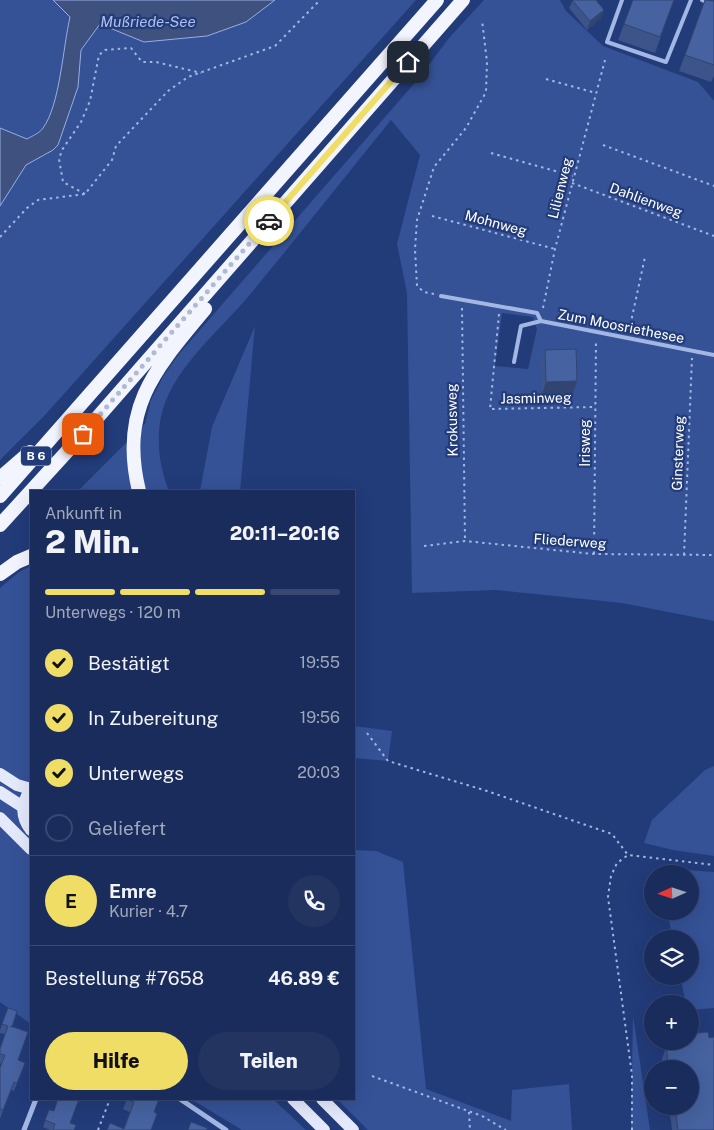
<!DOCTYPE html>
<html lang="de">
<head>
<meta charset="utf-8">
<style>
  :root { --surface:#1a2c5b; --page:#233461; --text:#f1f3f6; --muted:#9fa7bb; --line:#384871; --accent:#f0dd66 }
  body { margin:0; font-family:"Public Sans",sans-serif; background:var(--page); color:var(--text); height:100vh; display:flex; flex-direction:column; font-size:19px; white-space:nowrap }
  * { box-sizing:border-box; margin:0 }
  p { font-size:16px; color:var(--muted) }
  .icon { flex:none; width:28px; height:28px; fill:none; stroke:currentColor; stroke-width:2; stroke-linecap:round; stroke-linejoin:round }
  .map { position:relative; flex:1; overflow:hidden }
  .drawer { position:absolute; left:30px; top:490px; width:325px; height:610px; display:flex; flex-direction:column; background:var(--surface); border-radius:0px; box-shadow:0 5px 20px #0002,0 0 0 1px var(--line) }
  .drawer>* { flex:none }
  .needle { width:32px; rotate:267deg }
  .tools { position:absolute; left:644px; top:865px; display:grid; gap:10px }
  .tools a { display:grid; place-items:center; width:55px; height:55px; border-radius:50%; background:var(--surface); box-shadow:0 5px 20px #0002,0 0 0 1px var(--line); font-size:25px }
  .pin { position:absolute; display:grid; place-items:center; width:42px; height:42px; color:#fff; margin:-21px; border-radius:10px; box-shadow:0 2px 8px #0006 }
  .courier { position:absolute; display:grid; place-items:center; width:50px; height:50px; margin:-25px; border:4px solid #f0dd66; border-radius:50%; background:#fff; color:#222; box-shadow:0 1px 6px #0007 }
  .head em { font-style:normal; font-weight:800 }
  .head div { display:flex; flex-direction:column-reverse }
  .head { display:flex; align-items:center; justify-content:space-between; height:85px; padding:0 15px }
  h1 { font-size:32px; font-weight:800; line-height:38px }
  .bar { display:grid; grid-template-columns:repeat(4,1fr); gap:8px 5px; align-content:center; height:60px; padding:0 15px }
  .bar i { height:6px; border-radius:4px; background:var(--line) }
  .bar .active { background:var(--accent) }
  .bar p { grid-column:span 4 }
  .line { display:flex; align-items:center; gap:12px; padding:0 15px; border-top:1px solid var(--line) }
  .line div { flex:1 }
  .round { display:grid; place-items:center; flex:none; width:52px; height:52px; border-radius:26px; background:var(--page) }
  ol { padding:0 15px; list-style:none }
  li { display:flex; align-items:center; gap:15px; height:55px }
  li p { margin-inline-start:auto }
  li .icon { padding:5px; border-radius:50%; background:var(--accent); color:#111; stroke-width:4 }
  li:last-child { color:var(--muted) }
  li i { width:28px; height:28px; border:2px solid var(--line); border-radius:50% }
  .action { display:flex; gap:10px; margin-top:auto; padding:10px 15px }
  .action a { flex:1; height:58px; border-radius:30px; background:var(--accent); color:#111; font-size:20px; font-weight:800; line-height:58px; text-align:center }
  .action a+a { background:var(--page); color:var(--text) }
  .map>svg:first-child { display:block }
  .green { fill:#355297; fill-rule:evenodd }
  .water { fill:#3e517f; stroke:#97b0e6 }
  .lines { fill:none; stroke-linecap:round; stroke-linejoin:round }
  .path { stroke:#a3b7e5; stroke-width:2; stroke-dasharray:2.5 4; stroke-linecap:butt }
  .service { stroke:#a3b7e5; stroke-width:4 }
  .minor { stroke:#a3b7e5; stroke-width:5 }
  .primary { stroke:#e4e9fc; stroke-width:12 }
  .trunk { stroke:#f2f4fe; stroke-width:14 }
  .wall { fill:#3c548a }
  .shaded-wall { fill:#314570 }
  .building { fill:#4662a0; stroke:#314570 }
  .done { stroke:#b2bad0; stroke-width:5; stroke-dasharray:0 9 }
  .route { stroke:#f0dd66; stroke-width:6 }
  .labels { text-anchor:middle; dominant-baseline:central; stroke-width:4.5; stroke-linejoin:round; paint-order:stroke }
  .shield { fill:#223b79; stroke:#bdc4d7; stroke-width:1 }
  .shield-label { font-size:12px; font-weight:bold; fill:#fff }
  .street-label { font-size:14px; fill:#fff; stroke:#223b79 }
  .water-label { font-size:15px; font-style:italic; fill:#aec1ed; stroke:#223b79 }
</style>
</head>
<body>
<div class="map">
<svg width="714" height="1130" viewBox="0 0 714 1130">
  <rect width="100%" height="100%" fill="#223b79"/>
  <!-- green -->
  <path class="green" d="M0,0H53L70,16C62,48 62,103 43,128C39,133 31,136 27,139L0,128Z
    M275,0H416L46,414L0,460V206L26,165L53,150L58,145L78,87L81,50L100,24L144,42L207,36L246,22Z
    M484,0H560L566,11L603,46L698,82L714,101V621L622,603L496,590L412,593L407,293L397,244L420,155L391,120C343,179 296,239 247,298C219,331 176,366 163,409C155,435 159,467 169,491H78L145,424L151,400L164,375L179,354L419,78L449,38ZM502,313L533,317L537,329L528,369L495,366Z
    M255,326L240,491H200L212,427Z
    M31,566V1024L0,1002V588L19,572Z
    M354,726L392,731L388,761L354,758Z
    M714,766V856L673,850L644,843L652,820L705,770Z
    M354,850L376,851L403,862L426,1089L511,1121L512,1090L569,1084L572,1130H368L337,1099H354Z
    M658,868L714,872V1008L690,1010V1004H686L680,976H690V939H673L667,911H690V874H659Z
    M633,1016L650,1130H631Z
    M191,1099H273L306,1130H242Z"/>
  <!-- water -->
  <path class="water" d="M53,0H275L246,22L207,36L144,42L100,24L81,50L78,87L58,145L53,150L26,165L0,206V128L27,139C32,136 40,133 43,128C60,105 63,47 70,17Z"/>
  <g class="lines">
    <!-- path -->
    <path class="path" d="M546,79L596,93
      M603,145L714,186
      M491,153L573,176
      M572,183L714,236
      M85,194L63,182L59,159L62,150L81,122L90,101L99,55L105,50L131,48L142,62H156L201,73
      M432,216L555,249
      M0,237L27,208L38,200L85,194L112,160L116,146L168,91L188,77L275,46L320,0
      M434,294L424,292L417,286L415,249L417,220L434,167L466,128L486,92L487,62L482,20
      M462,308L465,541
      M543,308L555,249L605,60
      M499,314L490,409L594,407
      M629,331L645,257
      M424,546L465,541L594,554L714,555
      M594,554L596,340
      M684,555L692,358
      M367,733L388,761L487,791L612,834L628,855
      M372,1076L482,1116L506,1130
      M469,1112L470,1130
      M98,1130L110,1099
      M632,1130V1075L608,897L611,876L617,863L628,855L714,865"/>
    <!-- service -->
    <path class="service" d="M622,0L607,42L666,62L691,0
      M702,0L714,6
      M441,296L537,313L541,321
      M514,362L521,326L541,321L714,355"/>
    <!-- minor -->
    <path class="minor" d="M180,1099L226,1130
      M24,1130L36,1099"/>
    <!-- primary -->
    <path class="primary" d="M0,774L17,785L31,789
      M31,789C22,802 20,816 31,830
      M0,792L23,807
      M0,818L31,849
      M293,1099L324,1130
      M322,1099L353,1130"/>
    <!-- trunk -->
    <path class="trunk" d="M0,478L30,452
      M139,491C119,408 155,369 205,309
      M0,496L437,0
      M0,525L83,434L463,0
      M0,574L17,562L31,556"/>
  </g>
  <!-- wall -->
  <path class="wall" d="M573,0L601,18L587,30L569,8Z
    M633,0H674L655,53L618,40Z
    M705,0L714,1V76L711,82L679,71Z
    M545,350L573,393L542,394L540,362Z
    M8,1008L12,1027L18,1060L25,1063L14,1091L11,1090L0,1119V1068L2,1064L0,1063V1048L5,1034L0,1033V1030Z
    M709,1038L714,1130H672L669,1106H690V1069H663L662,1059L666,1047L686,1044L687,1041Z
    M57,1099H79L70,1123L74,1130H50L43,1127L49,1110L54,1111L58,1099Z
    M127,1099L154,1112L124,1129L130,1112L123,1109Z"/>
  <!-- shaded-wall -->
  <path class="shaded-wall" d="M604,10L601,18L587,30L590,21Z
    M577,381L573,393L542,394L546,382Z"/>
  <!-- building -->
  <path class="building" d="M572,0H596L604,10L590,21Z
    M633,0H674L660,37L624,24Z
    M705,0L714,1V65L685,55Z
    M576,349L577,381L546,382L545,350Z
    M8,1008L17,1011L12,1027L10,1026L28,1032L18,1060L25,1063L17,1083L14,1082L3,1110L0,1109V1068L5,1055L0,1054V1049L8,1026L2,1024Z
    M708,1032L709,1038L714,1037V1130H678L675,1106H690V1069H669L666,1047L690,1043V1034Z
    M58,1099H79L70,1123L76,1125L74,1130H53L55,1124L45,1120L49,1110L54,1111Z
    M127,1099H159L154,1112L157,1114L151,1130H107L110,1123L124,1129L134,1102L127,1100Z
    M191,1122L207,1128V1130H188Z"/>
  <g class="lines">
    <!-- done -->
    <path class="done" d="M83,434L269,221"/>
    <!-- route -->
    <path class="route" d="M269,221L408,62"/>
  </g>
  <g class="labels">
    <!-- shield labels -->
    <rect class="shield" x="21" y="446.5" width="30" height="19" rx="4"/>
    <g class="shield-label">
      <text x="36" y="456">B 6</text>
    </g>
    <!-- street labels -->
    <g class="street-label">
      <text transform="translate(560 188) rotate(-76)">Lilienweg</text>
      <text transform="translate(646 200) rotate(20)">Dahlienweg</text>
      <text transform="translate(496 223) rotate(15)">Mohnweg</text>
      <text transform="translate(621 326) rotate(11)">Zum Moosriethesee</text>
      <text transform="translate(536 398) rotate(-1)">Jasminweg</text>
      <text transform="translate(452 420) rotate(-91)">Krokusweg</text>
      <text transform="translate(585 443) rotate(-90)">Irisweg</text>
      <text transform="translate(678 453) rotate(-88)">Ginsterweg</text>
      <text transform="translate(570 541) rotate(4)">Fliederweg</text>
    </g>
    <!-- water labels -->
    <g class="water-label">
      <text x="148" y="21">Mußriede-See</text>
    </g>
  </g>
</svg>
<div class="tools">
<a><svg class="needle" viewBox="-14 -14 28 28"><path d="M0-13l5 13h-10z" fill="#e53935"/><path d="M0 13l5-13h-10z" fill="#9fa7bb"/></svg></a>
<a><svg class="icon" aria-label="layers" viewBox="0 0 24 24"><path d="M12 4l9 5-9 5-9-5zM3 14l9 5 9-5"/></svg></a>
<a>+</a>
<a>−</a>
</div>
<div class="pin" style="left:83px;top:434px;background:#ea580c"><svg class="icon" aria-label="bag" viewBox="0 0 24 24"><path d="M5 8h14l-1 12H6zM9 8a3 3 0 0 1 6 0"/></svg></div>
<div class="pin" style="left:408px;top:62px;background:#1f2937"><svg class="icon" aria-label="home" viewBox="0 0 24 24"><path d="M3 11l9-7 9 7M6 9v11h12V9"/></svg></div>
<div class="courier" style="left:269px;top:221px"><svg class="icon" aria-label="car" viewBox="0 0 24 24"><path d="M5 17H2v-5l4-1 3-4h7l3 4 3 1v5h-3M9 17h6M6 11h13"/><circle cx="7" cy="17" r="2"/><circle cx="17" cy="17" r="2"/></svg></div>
<section class="drawer">
<div class="head"><div><h1>2 Min.</h1><p>Ankunft in</p></div><em>20:11–20:16</em></div>
<div class="bar"><i class="active"></i><i class="active"></i><i class="active"></i><i></i><p>Unterwegs · 120 m</p></div>
<ol>
<li><svg class="icon" aria-label="check" viewBox="0 0 24 24"><path d="M5 12l5 5 9-10"/></svg>Bestätigt<p>19:55</p></li>
<li><svg class="icon" aria-label="check" viewBox="0 0 24 24"><path d="M5 12l5 5 9-10"/></svg>In Zubereitung<p>19:56</p></li>
<li><svg class="icon" aria-label="check" viewBox="0 0 24 24"><path d="M5 12l5 5 9-10"/></svg>Unterwegs<p>20:03</p></li>
<li><i></i>Geliefert</li>
</ol>
<div class="line" style="height:90px"><b class="round" style="background:var(--accent);color:#111">E</b><div><b>Emre</b><p>Kurier · 4.7</p></div><a class="round"><svg class="icon" aria-label="phone" viewBox="0 0 24 24"><path d="M5 4h4l2 5-3 2q2 4 5 5l2-3 5 2v4C11 20 4 13 5 4z"/></svg></a></div>
<div class="line" style="height:65px"><div>Bestellung #7658</div><b>46.89 €</b></div>
<div class="action"><a>Hilfe</a><a>Teilen</a></div>
</section>
</div>
</body>
</html>
